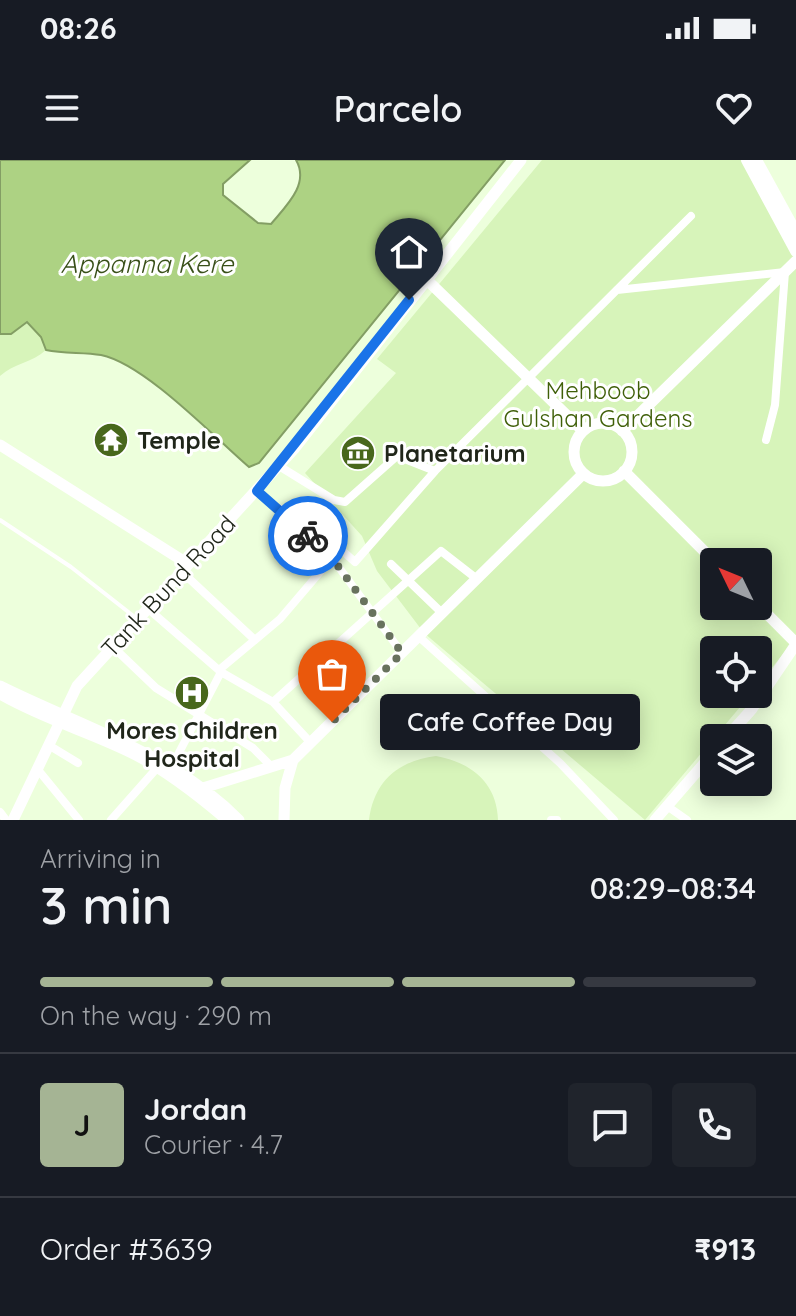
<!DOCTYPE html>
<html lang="en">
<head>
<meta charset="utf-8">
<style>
  :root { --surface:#171b24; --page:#20242c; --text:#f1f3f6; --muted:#9ea1a6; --line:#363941; --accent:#a5b494 }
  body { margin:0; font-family:Quicksand,sans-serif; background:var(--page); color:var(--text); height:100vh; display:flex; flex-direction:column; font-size:30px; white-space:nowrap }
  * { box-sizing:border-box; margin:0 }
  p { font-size:26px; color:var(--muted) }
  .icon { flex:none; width:44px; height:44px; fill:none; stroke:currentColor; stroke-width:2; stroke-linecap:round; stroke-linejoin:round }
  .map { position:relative; height:660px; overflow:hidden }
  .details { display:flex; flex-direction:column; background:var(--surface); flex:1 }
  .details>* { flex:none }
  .needle { width:52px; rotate:313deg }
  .buttons { position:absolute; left:700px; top:388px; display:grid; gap:16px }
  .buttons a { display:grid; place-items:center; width:72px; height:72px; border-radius:8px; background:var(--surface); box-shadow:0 4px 20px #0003; font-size:40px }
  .pin { position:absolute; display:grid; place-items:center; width:68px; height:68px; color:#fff; margin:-82px -34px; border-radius:50% 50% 50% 0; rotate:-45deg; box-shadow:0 0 8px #0007 }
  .pin .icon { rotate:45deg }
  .courier { position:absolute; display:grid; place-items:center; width:80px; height:80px; margin:-40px; border:6px solid #1a73e8; border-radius:50%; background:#fff; color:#222; box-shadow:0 2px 10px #0007 }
  .bubble { position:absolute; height:56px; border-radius:8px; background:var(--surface); box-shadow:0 4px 20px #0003; font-size:26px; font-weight:600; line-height:56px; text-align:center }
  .headline em { font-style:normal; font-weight:600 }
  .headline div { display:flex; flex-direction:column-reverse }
  .headline { display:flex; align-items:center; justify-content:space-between; height:136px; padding:0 40px }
  h1 { font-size:52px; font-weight:600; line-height:60px }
  .bar { display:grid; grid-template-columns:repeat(4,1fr); gap:12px 8px; align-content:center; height:96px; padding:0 40px }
  .bar i { height:10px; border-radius:6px; background:var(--line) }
  .bar .on { background:var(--accent) }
  .bar p { grid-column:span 4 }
  .line { display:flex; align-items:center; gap:20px; padding:0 40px; border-top:2px solid var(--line) }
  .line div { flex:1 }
  .round { display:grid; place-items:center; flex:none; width:84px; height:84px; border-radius:8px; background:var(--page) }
  .status { display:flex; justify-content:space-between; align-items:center; height:56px; padding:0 40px; background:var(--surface); direction:ltr }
  .status svg { height:22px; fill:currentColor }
  header { display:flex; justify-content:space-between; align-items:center; height:104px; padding:0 40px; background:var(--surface); font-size:36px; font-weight:600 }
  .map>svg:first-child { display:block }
  .green { fill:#d7f4ba; fill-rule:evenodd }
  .water { fill:#add283; stroke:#839e64; stroke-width:2 }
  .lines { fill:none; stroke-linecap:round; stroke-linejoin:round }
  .lane { stroke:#fff; stroke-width:4 }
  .street { stroke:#fff; stroke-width:8 }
  .secondary { stroke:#fff; stroke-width:11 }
  .primary { stroke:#fff; stroke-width:12 }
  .done { stroke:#68725e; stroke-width:8; stroke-dasharray:0 14.4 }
  .route { stroke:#1a73e8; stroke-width:10 }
  .labels { text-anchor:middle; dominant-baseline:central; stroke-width:6; stroke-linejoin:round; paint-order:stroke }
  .park-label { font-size:24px; fill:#3f5f08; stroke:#fff }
  .poi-label { font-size:24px; font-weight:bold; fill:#20261a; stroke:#fff; text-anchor:start }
  .street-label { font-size:24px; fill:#20261a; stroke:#fff }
  .water-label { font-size:26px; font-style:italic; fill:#395019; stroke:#fff }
</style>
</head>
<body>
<div class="status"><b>08:26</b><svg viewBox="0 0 49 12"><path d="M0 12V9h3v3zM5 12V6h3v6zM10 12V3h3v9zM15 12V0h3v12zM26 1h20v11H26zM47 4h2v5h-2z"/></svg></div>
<header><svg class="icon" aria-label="menu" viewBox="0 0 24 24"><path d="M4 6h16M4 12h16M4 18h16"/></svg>Parcelo<svg class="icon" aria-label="heart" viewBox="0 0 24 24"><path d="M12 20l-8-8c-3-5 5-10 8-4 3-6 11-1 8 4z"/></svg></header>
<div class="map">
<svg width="796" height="660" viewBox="0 0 796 660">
  <rect width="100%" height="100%" fill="#edffdc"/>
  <!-- green -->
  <path class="green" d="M542,0H742L796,102V478L758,525V490H714V534H751L645,660L424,473L377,411L362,376L305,313L396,213L377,199ZM714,402H758V446H714Z
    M27,162L41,177L46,190C32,203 14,203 0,216V174H11Z
    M436,596C470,602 497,622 498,660H369C374,621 398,601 436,596Z"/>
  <!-- water -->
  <path class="water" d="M0,0H250L223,24V35L258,63L271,64C286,46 310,24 296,0H505L259,303L249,307C214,277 145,204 101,195C83,192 64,194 46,190L41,177L27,162L11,174H0Z"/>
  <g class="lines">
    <!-- lane -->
    <path class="lane" d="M0,360L71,407L136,458"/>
    <!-- street -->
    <path class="street" d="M617,130L785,112L775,245L766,280
      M279,306L334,340L345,342L397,296L435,311L691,56
      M257,331L332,398L402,493
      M276,348L299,352L355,402L435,311
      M391,404L442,453
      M181,411L255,480
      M146,447L221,512L273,542L441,391L477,419
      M418,476L560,603L614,660
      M111,485L156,528L253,588L271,606
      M317,501L354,540
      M219,510L280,459L332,398
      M273,542L311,583
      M50,586L78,603
      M171,608L221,512
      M39,611L79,660
      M667,646L687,660
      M0,652L6,660
      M111,660L157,608
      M551,660H557"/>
    <!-- secondary -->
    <path class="secondary" d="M426,119L583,271
      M574 292a29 29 0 1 1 58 0a29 29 0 1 1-58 0Z
      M622,271L796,101
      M0,285L188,404
      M624,311L715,402
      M758,445L796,483
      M0,526C82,567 173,593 239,660
      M0,534C45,560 91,572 136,595C168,612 199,636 227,660
      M726,578L752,549L796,484
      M293,600L583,314
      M203,628L293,600L285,628L284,660
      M13,660L77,526L294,289L521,0
      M655,660L714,592"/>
    <!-- primary -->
    <path class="primary" d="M747,0L796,91
      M756,0L796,73"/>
  </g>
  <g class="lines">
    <!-- done -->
    <path class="done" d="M308,376L332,398L402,493L332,562"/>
    <!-- route -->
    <path class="route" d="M308,376L257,331L409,140"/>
  </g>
  <!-- icons -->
  <defs>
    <g id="temple-disc" transform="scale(1.8)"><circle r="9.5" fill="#48671c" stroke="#fff"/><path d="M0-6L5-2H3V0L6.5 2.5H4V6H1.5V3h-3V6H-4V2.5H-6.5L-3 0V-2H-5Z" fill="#fff"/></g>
    <g id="museum-disc" transform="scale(1.8)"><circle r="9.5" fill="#48671c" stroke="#fff"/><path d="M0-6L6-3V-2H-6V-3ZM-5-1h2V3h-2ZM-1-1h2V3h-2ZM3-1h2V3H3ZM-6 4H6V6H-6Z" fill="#fff"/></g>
    <g id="hospital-disc" transform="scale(1.8)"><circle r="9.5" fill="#48671c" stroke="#fff"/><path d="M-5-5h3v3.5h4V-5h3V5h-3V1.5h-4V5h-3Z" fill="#fff"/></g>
  </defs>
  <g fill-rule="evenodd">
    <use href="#temple-disc" x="111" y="280"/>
    <use href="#museum-disc" x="358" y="293"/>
    <use href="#hospital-disc" x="192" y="533"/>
  </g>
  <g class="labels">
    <!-- park labels -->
    <g class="park-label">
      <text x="598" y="230">Mehboob<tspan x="598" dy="28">Gulshan Gardens</tspan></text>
    </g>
    <!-- poi labels -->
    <g class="poi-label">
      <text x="137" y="280">Temple</text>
      <text x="384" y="293">Planetarium</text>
      <text x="192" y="570" text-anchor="middle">Mores Children<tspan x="192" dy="28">Hospital</tspan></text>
    </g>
    <!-- street labels -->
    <g class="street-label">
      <text transform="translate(168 426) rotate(-47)">Tank Bund Road</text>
    </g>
    <!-- water labels -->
    <g class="water-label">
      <text x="147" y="103">Appanna Kere</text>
    </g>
  </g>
</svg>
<div class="buttons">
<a><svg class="needle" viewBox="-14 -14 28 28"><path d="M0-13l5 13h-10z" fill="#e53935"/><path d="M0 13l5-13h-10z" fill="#9ea1a6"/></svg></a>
<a><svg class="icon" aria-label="locate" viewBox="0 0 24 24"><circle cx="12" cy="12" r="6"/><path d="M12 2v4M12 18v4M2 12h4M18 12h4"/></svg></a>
<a><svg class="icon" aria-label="layers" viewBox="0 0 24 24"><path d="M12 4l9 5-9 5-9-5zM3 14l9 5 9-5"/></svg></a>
</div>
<div class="pin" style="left:332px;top:562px;background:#ea580c"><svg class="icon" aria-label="bag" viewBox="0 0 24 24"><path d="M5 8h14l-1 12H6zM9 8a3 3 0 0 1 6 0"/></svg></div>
<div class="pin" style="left:409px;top:140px;background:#1f2937"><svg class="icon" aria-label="home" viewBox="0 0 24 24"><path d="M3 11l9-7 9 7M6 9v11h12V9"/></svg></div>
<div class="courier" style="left:308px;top:376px"><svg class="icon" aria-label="bike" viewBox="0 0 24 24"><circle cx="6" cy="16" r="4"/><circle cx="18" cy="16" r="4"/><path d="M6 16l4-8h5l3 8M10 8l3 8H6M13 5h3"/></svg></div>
<div class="bubble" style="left:380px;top:534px;width:260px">Cafe Coffee Day</div>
</div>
<section class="details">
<div class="headline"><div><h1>3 min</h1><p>Arriving in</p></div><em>08:29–08:34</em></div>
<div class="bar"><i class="on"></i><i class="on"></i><i class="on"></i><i></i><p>On the way · 290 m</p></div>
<div class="line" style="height:144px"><b class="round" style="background:var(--accent);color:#111">J</b><div><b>Jordan</b><p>Courier · 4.7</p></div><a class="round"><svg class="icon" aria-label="chat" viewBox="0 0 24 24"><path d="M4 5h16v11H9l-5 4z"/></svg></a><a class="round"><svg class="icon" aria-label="phone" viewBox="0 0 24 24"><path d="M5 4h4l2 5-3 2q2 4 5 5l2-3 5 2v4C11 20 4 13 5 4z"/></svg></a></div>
<div class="line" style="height:104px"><div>Order #3639</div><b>₹913</b></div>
</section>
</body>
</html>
